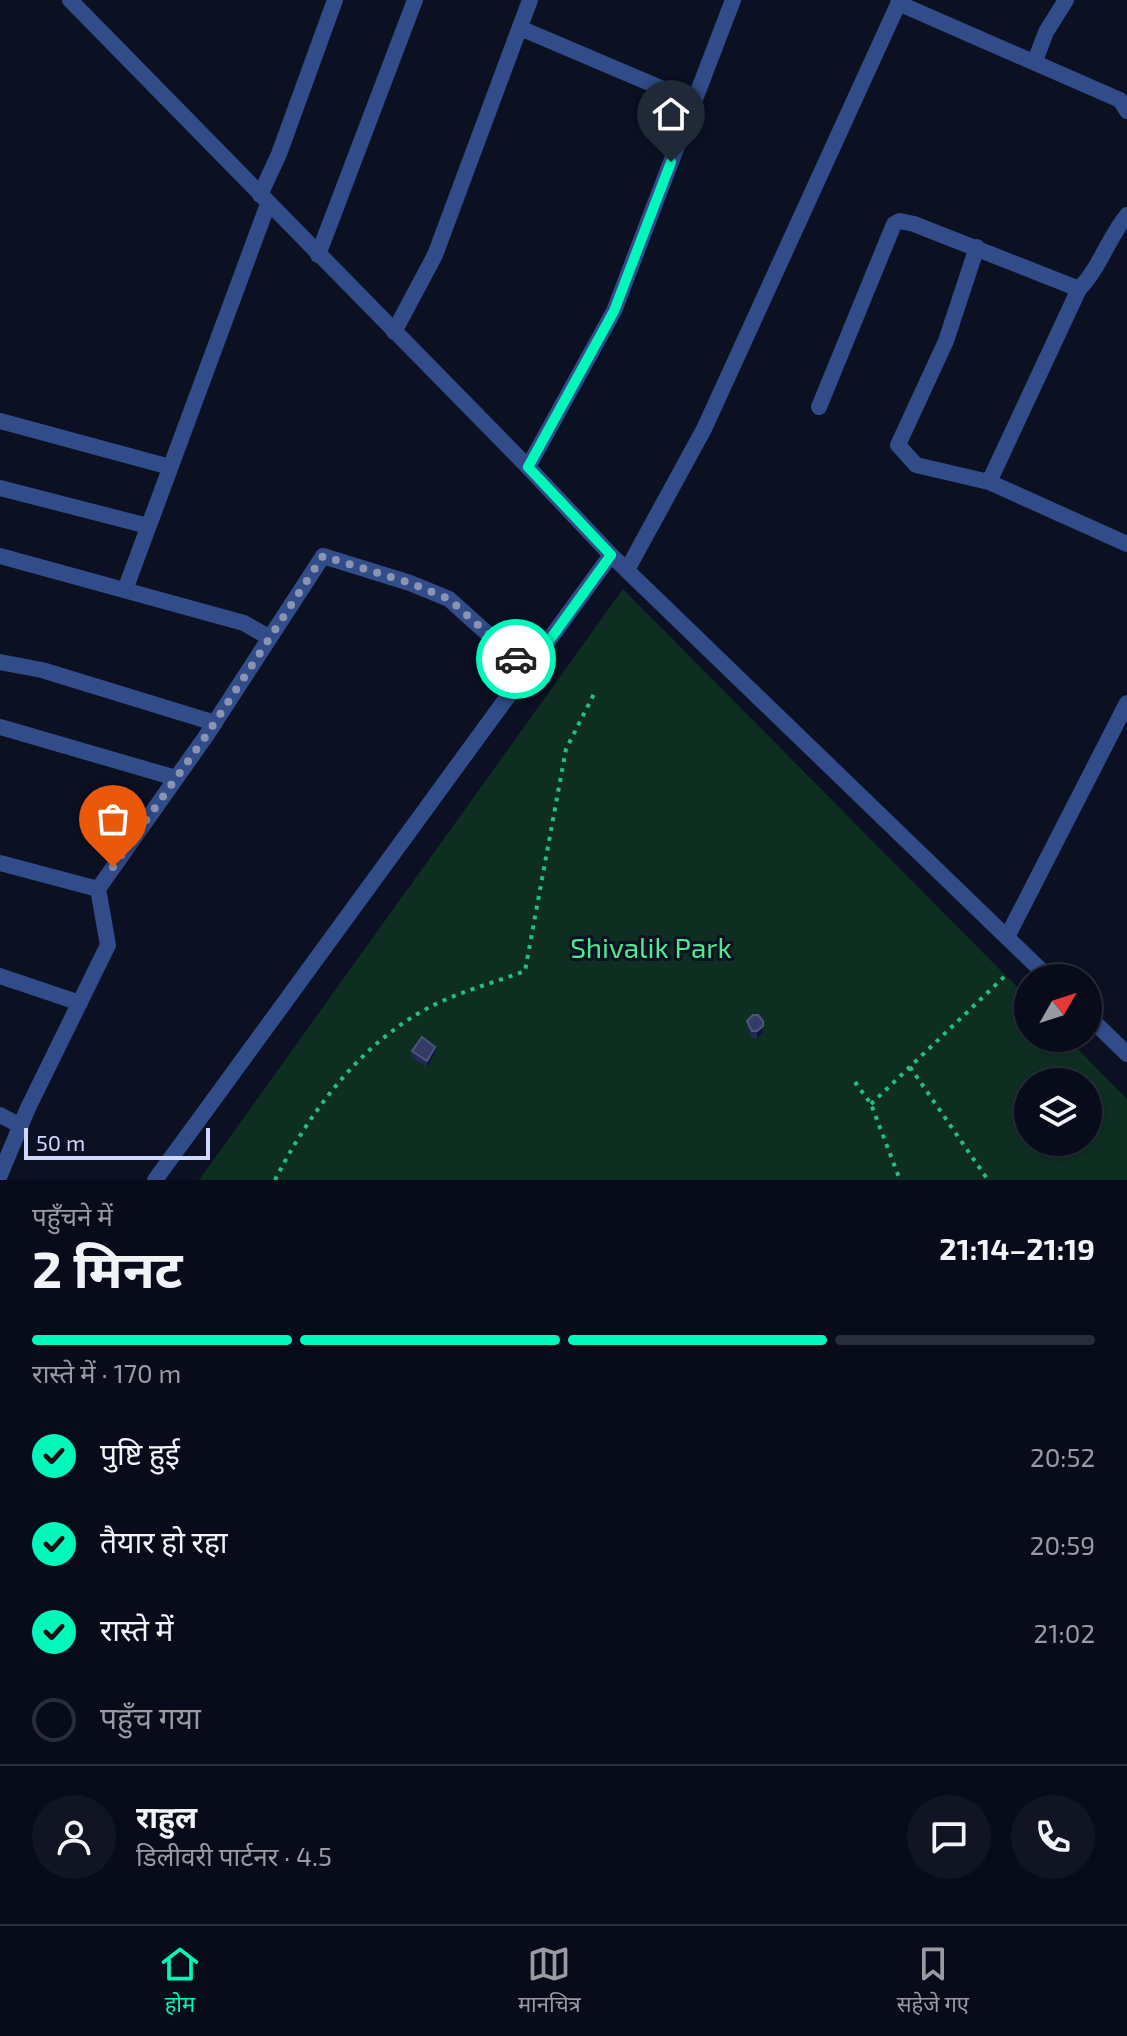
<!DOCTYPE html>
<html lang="hi">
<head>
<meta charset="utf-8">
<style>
  :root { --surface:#080c1a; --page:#111523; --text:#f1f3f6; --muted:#989ba2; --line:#292c39; --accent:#00f9bb }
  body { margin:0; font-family:"Exo 2","Noto Sans Devanagari",sans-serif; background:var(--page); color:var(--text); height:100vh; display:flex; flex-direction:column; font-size:30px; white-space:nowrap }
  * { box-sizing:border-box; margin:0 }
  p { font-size:26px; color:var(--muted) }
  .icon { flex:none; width:44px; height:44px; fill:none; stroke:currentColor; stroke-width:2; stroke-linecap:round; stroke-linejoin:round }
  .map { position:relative; height:1180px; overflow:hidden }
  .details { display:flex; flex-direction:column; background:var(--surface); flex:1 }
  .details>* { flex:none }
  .needle { width:52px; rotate:51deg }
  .fabs { position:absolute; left:1014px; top:964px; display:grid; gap:16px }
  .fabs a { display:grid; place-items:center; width:88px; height:88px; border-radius:50%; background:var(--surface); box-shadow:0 2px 6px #0004,0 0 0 2px var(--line); font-size:40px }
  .scale { position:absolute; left:24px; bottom:20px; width:186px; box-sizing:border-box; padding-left:8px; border:4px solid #ced9ff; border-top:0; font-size:22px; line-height:28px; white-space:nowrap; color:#ced9ff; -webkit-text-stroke:6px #0b1023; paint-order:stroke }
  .pin { position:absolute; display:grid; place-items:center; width:68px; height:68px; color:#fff; margin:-82px -34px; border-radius:50% 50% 50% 0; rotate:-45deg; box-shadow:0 0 8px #0007 }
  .pin .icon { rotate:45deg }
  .courier { position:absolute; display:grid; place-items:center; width:80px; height:80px; margin:-40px; border:6px solid #00f9bb; border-radius:50%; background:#fff; color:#222; box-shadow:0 2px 10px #0007 }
  .headline em { font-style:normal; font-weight:700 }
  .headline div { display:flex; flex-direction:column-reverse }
  .headline { display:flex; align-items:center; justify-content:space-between; height:136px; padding:0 32px }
  h1 { font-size:52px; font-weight:700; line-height:60px }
  .bar { display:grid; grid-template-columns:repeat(4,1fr); gap:12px 8px; align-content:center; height:96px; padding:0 32px }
  .bar i { height:10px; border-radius:6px; background:var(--line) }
  .bar .selected { background:var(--accent) }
  .bar p { grid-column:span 4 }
  .line { display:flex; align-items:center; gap:20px; padding:0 32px; border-top:2px solid var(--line) }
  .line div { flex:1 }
  .round { display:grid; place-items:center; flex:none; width:84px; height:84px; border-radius:42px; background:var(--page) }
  ol { padding:0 32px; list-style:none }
  li { display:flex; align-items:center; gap:24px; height:88px }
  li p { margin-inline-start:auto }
  li .icon { padding:8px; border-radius:50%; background:var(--accent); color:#111; stroke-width:4 }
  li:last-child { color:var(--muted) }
  li i { width:44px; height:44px; border:4px solid var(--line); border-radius:50% }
  .menu { display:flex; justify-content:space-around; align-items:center; height:112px; border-top:2px solid var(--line); background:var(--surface); font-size:22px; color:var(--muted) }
  .menu a { display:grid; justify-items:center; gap:4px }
  .menu .selected { color:var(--accent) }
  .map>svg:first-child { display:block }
  .green { fill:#0e2e22; fill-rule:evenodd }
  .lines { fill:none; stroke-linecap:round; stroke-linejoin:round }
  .path { stroke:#21c07f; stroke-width:4; stroke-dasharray:4 6; stroke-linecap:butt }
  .minor { stroke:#314c88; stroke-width:16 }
  .tertiary { stroke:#314c88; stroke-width:16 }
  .wall { fill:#222953 }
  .shaded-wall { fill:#111738 }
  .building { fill:#343c65; stroke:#4c557e; stroke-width:2 }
  .done { stroke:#8a93b2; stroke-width:8; stroke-dasharray:0 14.4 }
  .route { stroke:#00f9bb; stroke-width:10 }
  .labels { text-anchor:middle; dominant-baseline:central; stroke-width:6; stroke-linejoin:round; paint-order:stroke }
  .park-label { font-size:28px; fill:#4dec8d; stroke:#0b1023 }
</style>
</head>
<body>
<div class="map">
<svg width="1127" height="1180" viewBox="0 0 1127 1180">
  <rect width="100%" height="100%" fill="#0b1023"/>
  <!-- green -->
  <path class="green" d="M623,589L1028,998V1038H1067L1127,1099V1180H199ZM1028,1082H1088V1142H1028Z"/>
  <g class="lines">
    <!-- path -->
    <path class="path" d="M910,1067L988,1180
      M855,1082L871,1104L900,1180
      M871,1104L1005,976
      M275,1180C309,1113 360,1044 428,1008C458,992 493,983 525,971L566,749L596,690"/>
    <!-- minor -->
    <path class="minor" d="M898,3L1120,100L1127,111
      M520,28L694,102
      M1035,61L1046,32L1066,0
      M260,195L279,154L335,0
      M977,247L946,341L898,445L916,465L989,482L1127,544
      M318,255L415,0
      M394,332L435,255L530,0
      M819,407L894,224L900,221L914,224L1079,289
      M0,421L170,467
      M528,467L614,311L733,0
      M989,482L1079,289C1100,268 1108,238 1127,215
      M0,488L148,526
      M0,556L244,623L270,638
      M627,570L704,429L900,0
      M125,590L268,204
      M0,662L42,670L215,723
      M0,727L176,778
      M0,863L98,889
      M1007,937L1127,703
      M0,976L80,1003
      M0,1115L21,1126
      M0,1175L28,1108L108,945L98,889L206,736L323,556L410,583L449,599L528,670
      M155,1180L611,555"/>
    <!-- tertiary -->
    <path class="tertiary" d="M70,0L528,467L611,555L1049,978
      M1088,1016L1127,1054"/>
  </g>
  <!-- wall -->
  <path class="wall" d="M747,1021H763V1033L757,1038H752L747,1028Z
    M412,1051L435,1054L427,1067L412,1058Z"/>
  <!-- shaded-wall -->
  <path class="shaded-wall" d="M763,1026V1033L757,1038V1031Z
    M435,1047V1054L427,1067V1061Z"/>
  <!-- building -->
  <path class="building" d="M753,1015H758L763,1021V1026L757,1031H752L747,1021Z
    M422,1037L435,1047L427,1061L412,1051Z"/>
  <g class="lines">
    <!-- done -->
    <path class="done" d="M113,867L206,736L323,556L410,583L449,599L516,659"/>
    <!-- route -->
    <path class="route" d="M516,659L528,670L611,555L528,467L614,311L671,162"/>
  </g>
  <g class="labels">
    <!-- park labels -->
    <g class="park-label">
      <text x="651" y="947">Shivalik Park</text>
    </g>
  </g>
</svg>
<div class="fabs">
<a><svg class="needle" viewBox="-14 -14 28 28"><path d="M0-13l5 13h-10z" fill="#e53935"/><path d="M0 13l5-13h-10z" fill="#989ba2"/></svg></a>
<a><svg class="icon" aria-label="layers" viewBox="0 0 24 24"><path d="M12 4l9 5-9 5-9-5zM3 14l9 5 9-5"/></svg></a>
</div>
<div class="scale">50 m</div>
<div class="pin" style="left:113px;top:867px;background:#ea580c"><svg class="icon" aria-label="bag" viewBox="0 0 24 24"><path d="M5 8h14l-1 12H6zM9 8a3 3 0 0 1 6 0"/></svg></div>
<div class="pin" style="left:671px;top:162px;background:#1f2937"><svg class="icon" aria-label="home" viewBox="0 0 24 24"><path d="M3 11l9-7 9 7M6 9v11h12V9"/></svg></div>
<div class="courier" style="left:516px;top:659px"><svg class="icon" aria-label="car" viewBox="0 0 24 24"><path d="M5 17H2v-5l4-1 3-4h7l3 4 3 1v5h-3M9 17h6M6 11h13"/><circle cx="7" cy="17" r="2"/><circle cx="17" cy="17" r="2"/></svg></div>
</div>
<section class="details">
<div class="headline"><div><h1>2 मिनट</h1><p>पहुँचने में</p></div><em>21:14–21:19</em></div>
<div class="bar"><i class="selected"></i><i class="selected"></i><i class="selected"></i><i></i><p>रास्ते में · 170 m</p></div>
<ol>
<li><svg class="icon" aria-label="check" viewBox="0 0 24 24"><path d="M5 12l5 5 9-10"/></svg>पुष्टि हुई<p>20:52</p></li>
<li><svg class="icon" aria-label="check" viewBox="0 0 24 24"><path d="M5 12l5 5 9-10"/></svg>तैयार हो रहा<p>20:59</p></li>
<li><svg class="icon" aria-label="check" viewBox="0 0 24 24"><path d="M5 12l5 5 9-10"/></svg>रास्ते में<p>21:02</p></li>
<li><i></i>पहुँच गया</li>
</ol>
<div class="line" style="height:144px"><a class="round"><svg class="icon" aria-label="person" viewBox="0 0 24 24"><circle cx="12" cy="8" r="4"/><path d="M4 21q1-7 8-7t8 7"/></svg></a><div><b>राहुल</b><p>डिलीवरी पार्टनर · 4.5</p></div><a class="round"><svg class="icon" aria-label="chat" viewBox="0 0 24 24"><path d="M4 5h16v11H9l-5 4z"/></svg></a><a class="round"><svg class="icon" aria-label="phone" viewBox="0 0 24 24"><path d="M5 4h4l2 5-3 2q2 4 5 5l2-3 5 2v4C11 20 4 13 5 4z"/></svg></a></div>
</section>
<nav class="menu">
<a class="selected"><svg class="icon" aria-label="home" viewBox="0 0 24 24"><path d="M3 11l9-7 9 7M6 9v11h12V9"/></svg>होम</a>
<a><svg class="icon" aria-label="map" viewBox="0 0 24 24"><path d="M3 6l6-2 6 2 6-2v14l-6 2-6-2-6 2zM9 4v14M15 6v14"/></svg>मानचित्र</a>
<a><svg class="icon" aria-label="saved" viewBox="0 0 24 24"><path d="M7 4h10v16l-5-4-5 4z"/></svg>सहेजे गए</a>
</nav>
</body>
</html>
